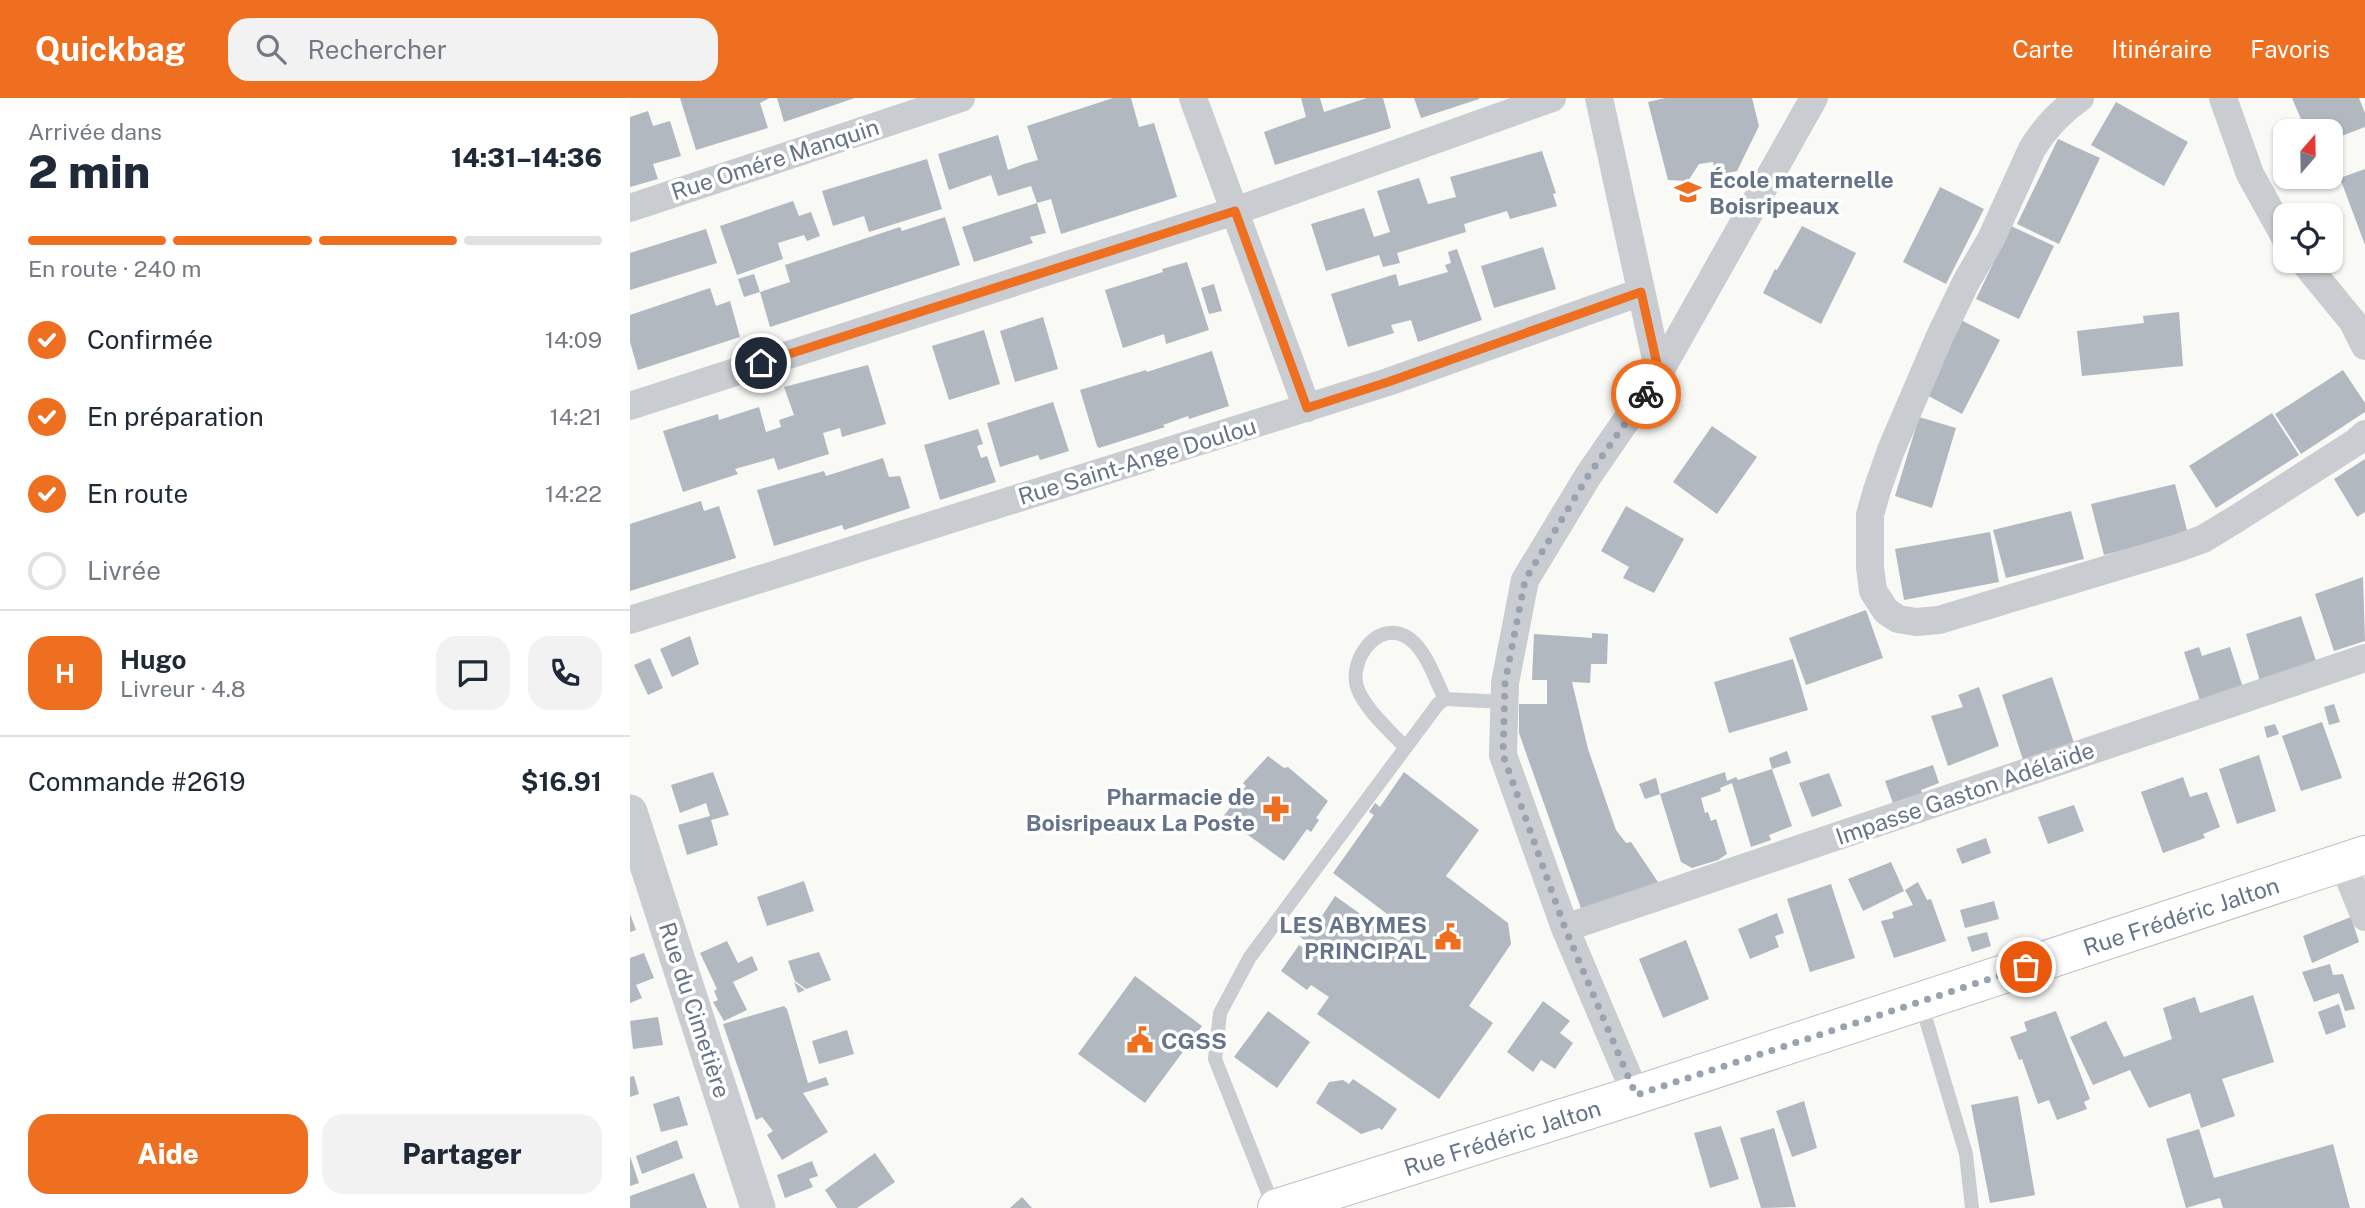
<!DOCTYPE html>
<html lang="fr">
<head>
<meta charset="utf-8">
<style>
  :root { --surface:#fff; --page:#f2f2f3; --text:#1f2937; --muted:#747a83; --line:#e0e1e3; --accent:#ef6f21 }
  body { margin:0; font-family:"Public Sans",sans-serif; background:var(--page); color:var(--text); height:100vh; display:flex; flex-direction:column; font-size:26px; white-space:nowrap }
  * { box-sizing:border-box; margin:0 }
  p { font-size:23px; color:var(--muted) }
  .icon { flex:none; width:38px; height:38px; fill:none; stroke:currentColor; stroke-width:2; stroke-linecap:round; stroke-linejoin:round }
  .map { position:relative; flex:1; overflow:hidden }
  .details { display:flex; flex-direction:column; background:var(--surface); width:630px }
  .details>* { flex:none }
  .needle { width:46px; rotate:20deg }
  .controls { position:absolute; left:1643px; top:21px; display:grid; gap:14px }
  .controls a { display:grid; place-items:center; width:70px; height:70px; border-radius:14px; background:var(--surface); box-shadow:0 2px 5px #0004; font-size:35px }
  .pin { position:absolute; display:grid; place-items:center; width:60px; height:60px; color:#fff; margin:-30px; border:4px solid #fff; border-radius:50%; box-shadow:0 2px 7px #0007 }
  .courier { position:absolute; display:grid; place-items:center; width:70px; height:70px; margin:-35px; border:5px solid #ef6f21; border-radius:50%; background:#fff; color:#222; box-shadow:0 2px 9px #0007 }
  .headline em { font-style:normal; font-weight:800 }
  .headline div { display:flex; flex-direction:column-reverse }
  .headline { display:flex; align-items:center; justify-content:space-between; height:119px; padding:0 28px }
  h1 { font-size:46px; font-weight:800; line-height:52px }
  .bar { display:grid; grid-template-columns:repeat(4,1fr); gap:10px 7px; align-content:center; height:84px; padding:0 28px }
  .bar i { height:9px; border-radius:5px; background:var(--line) }
  .bar .on { background:var(--accent) }
  .bar p { grid-column:span 4 }
  .line { display:flex; align-items:center; gap:18px; padding:0 28px; border-top:2px solid var(--line) }
  .line div { flex:1 }
  .round { display:grid; place-items:center; flex:none; width:74px; height:74px; border-radius:21px; background:var(--page) }
  ol { padding:0 28px; list-style:none }
  li { display:flex; align-items:center; gap:21px; height:77px }
  li p { margin-inline-start:auto }
  li .icon { padding:7px; border-radius:50%; background:var(--accent); color:#fff; stroke-width:4 }
  li:last-child { color:var(--muted) }
  li i { width:38px; height:38px; border:4px solid var(--line); border-radius:50% }
  .cta { display:flex; gap:14px; margin-top:auto; padding:14px 28px }
  .cta a { flex:1; height:80px; border-radius:21px; background:var(--accent); color:#fff; font-size:28px; font-weight:800; line-height:80px; text-align:center }
  .cta a+a { background:var(--page); color:var(--text) }
  header { display:flex; align-items:center; gap:42px; box-sizing:border-box; height:98px; padding:0 35px; background:var(--accent); color:#fff }
  header strong { font-size:33px }
  nav { display:flex; gap:38px; margin-inline-start:auto; font-size:24px }
  .search { width:490px; height:63px; background:var(--page); display:flex; align-items:center; gap:18px; box-sizing:border-box; padding:0 24px; border-radius:21px; color:var(--muted); font-size:26px }
  main { display:flex; flex:1; min-height:0 }
  .map>svg:first-child { display:block }
  .building { fill:#b1b8bf }
  .lines { fill:none; stroke-linecap:round; stroke-linejoin:round }
  .primary-casing { stroke:#bcbfc4; stroke-width:40 }
  .service { stroke:#c9ccd0; stroke-width:14 }
  .minor { stroke:#c9ccd0; stroke-width:28 }
  .tertiary { stroke:#c9ccd0; stroke-width:35 }
  .primary { stroke:#fff; stroke-width:38 }
  .done { stroke:#99a3af; stroke-width:7; stroke-dasharray:0 12.6 }
  .route { stroke:#ef6f21; stroke-width:9 }
  .labels { text-anchor:middle; dominant-baseline:central; stroke-width:7; stroke-linejoin:round; paint-order:stroke }
  .street-label { font-size:23px; fill:#667489; stroke:#fff }
  .poi-label { font-size:23px; font-weight:bold; fill:#667489; stroke:#fff; text-anchor:start }
</style>
</head>
<body>
<header>
<strong>Quickbag</strong>
<div class="search"><svg class="icon" aria-label="search" viewBox="0 0 24 24"><circle cx="10" cy="10" r="6"/><path d="M15 15l6 6"/></svg>Rechercher</div>
<nav><a>Carte</a><a>Itinéraire</a><a>Favoris</a></nav>
</header>
<main>
<section class="details">
<div class="headline"><div><h1>2 min</h1><p>Arrivée dans</p></div><em>14:31–14:36</em></div>
<div class="bar"><i class="on"></i><i class="on"></i><i class="on"></i><i></i><p>En route · 240 m</p></div>
<ol>
<li><svg class="icon" aria-label="check" viewBox="0 0 24 24"><path d="M5 12l5 5 9-10"/></svg>Confirmée<p>14:09</p></li>
<li><svg class="icon" aria-label="check" viewBox="0 0 24 24"><path d="M5 12l5 5 9-10"/></svg>En préparation<p>14:21</p></li>
<li><svg class="icon" aria-label="check" viewBox="0 0 24 24"><path d="M5 12l5 5 9-10"/></svg>En route<p>14:22</p></li>
<li><i></i>Livrée</li>
</ol>
<div class="line" style="height:126px"><b class="round" style="background:var(--accent);color:#fff">H</b><div><b>Hugo</b><p>Livreur · 4.8</p></div><a class="round"><svg class="icon" aria-label="chat" viewBox="0 0 24 24"><path d="M4 5h16v11H9l-5 4z"/></svg></a><a class="round"><svg class="icon" aria-label="phone" viewBox="0 0 24 24"><path d="M5 4h4l2 5-3 2q2 4 5 5l2-3 5 2v4C11 20 4 13 5 4z"/></svg></a></div>
<div class="line" style="height:91px"><div>Commande #2619</div><b>$16.91</b></div>
<div class="cta"><a>Aide</a><a>Partager</a></div>
</section>
<div class="map">
<svg width="1735" height="1110" viewBox="0 0 1735 1110">
  <rect width="100%" height="100%" fill="#f9f9f6"/>
  <!-- building -->
  <path class="building" d="M50,0H140L130,5L138,30L66,52Z
    M147,0H225L154,24Z
    M483,0H501L509,29L524,25L547,99L431,136L421,101L407,105L416,135L400,139L403,145L344,164L332,129L407,105L401,88L368,98L361,77L319,92L308,56L368,37L378,72L394,66L408,62L397,28Z
    M671,0H690L694,14L737,0H753L761,30L645,67L634,34L676,19Z
    M784,0H849V1L791,20Z
    M1035,0H1122L1129,28L1107,73L1086,78L1083,64L1069,66L1058,83L1038,82L1018,4Z
    M1662,0H1729L1735,15V29L1701,42V33H1676Z
    M1486,4L1558,44L1534,88L1461,47Z
    M18,13L23,28L40,23L51,58L23,66L28,81L0,89V19Z
    M1428,41L1470,60L1429,146L1387,126Z
    M912,53L926,95L923,96L927,108L880,121L877,113L834,126L836,134L767,155L770,165L753,169L749,157L696,173L681,126L734,110L744,139L760,134L747,93L789,80L798,106L826,99L820,79Z
    M297,61L312,111L239,134L234,118L203,128L192,93Z
    M1735,71V147L1710,80Z
    M1310,89L1354,111L1316,186L1273,164Z
    M163,103L169,118L181,114L190,138L177,143L174,137L148,145L153,161L107,177L90,128Z
    M315,119L330,167L140,229L130,194L114,199L108,181L124,176L130,194L160,184L155,167L270,129L272,133Z
    M1172,128L1226,155L1191,226L1133,195L1145,171L1147,172Z
    M1381,128L1424,148L1389,221L1346,201Z
    M76,131L87,165L0,192V155Z
    M913,149L926,191L864,210L851,168Z
    M827,151L852,222L788,244L781,222L761,227L764,235L718,249L701,196L766,176L769,188L818,174L815,167L821,165L818,154Z
    M557,164L579,232L536,246L534,236L493,250L475,192L533,174L532,171Z
    M584,186L592,213L579,216L571,190Z
    M80,190L86,208L100,203L110,239L8,272L0,244V217Z
    M1549,214L1553,268L1452,278L1447,233L1514,225L1513,218Z
    M413,219L428,271L385,284L370,233Z
    M1331,222L1370,242L1332,316L1293,295Z
    M354,232L370,286L319,302L302,248Z
    M582,253L599,308L559,321L558,318L533,327L535,329L469,350L467,348L450,292L516,272L517,274Z
    M238,267L256,326L212,339L210,330L193,335L199,356L148,372L144,360L105,371L108,376L53,394L33,333L88,316L89,322L129,309L136,334L151,329L149,322L164,317L154,289Z
    M1713,272L1735,305V314L1671,356L1645,316Z
    M423,304L439,353L410,362L408,357L370,369L357,325Z
    M1642,315L1669,357L1586,410L1559,368Z
    M1289,319L1326,330L1302,410L1265,398Z
    M1082,328L1127,359L1087,416L1043,384Z
    M348,331L353,346L347,348L351,360L357,358L366,384L310,402L294,347Z
    M253,360L259,379L270,378L280,410L214,432L212,427L144,448L127,392L194,373L196,378Z
    M1735,361V414L1727,419L1704,381Z
    M1545,386L1558,436L1474,457L1461,406Z
    M71,403L74,413L89,408L106,460L0,493V426Z
    M996,408L1054,441L1024,495L993,480L999,469L971,453Z
    M1441,413L1454,461L1376,480L1363,432Z
    M1360,434L1369,484L1274,502L1265,451Z
    M1733,479L1735,543L1704,553L1685,496Z
    M1236,512L1253,560L1176,587L1159,540Z
    M1671,518L1688,569L1630,583L1616,536Z
    M962,535L978,536L977,566H961L960,585L942,584L958,651L986,732L996,745L1001,744L1030,787L953,816L889,635V606H917V582H902L904,536L962,540Z
    M60,538L69,566L42,579L30,551Z
    M1569,549L1572,558L1600,549L1614,593L1572,609L1554,554Z
    M20,560L33,590L18,597L4,567Z
    M1163,561L1178,612L1099,635L1084,584Z
    M1422,579L1445,648L1394,665L1372,597Z
    M1349,589L1369,648L1318,668L1301,618L1333,609L1328,597Z
    M1704,606L1710,624L1699,627L1694,609Z
    M1692,624L1712,680L1671,693L1652,638Z
    M1645,626L1649,636L1637,640L1634,629Z
    M1157,653L1161,665L1142,671L1162,728L1139,737L1141,742L1121,749L1102,685L1090,690L1091,693L1071,700L1075,715L1078,714L1081,723L1086,721L1097,756L1088,762L1062,770L1051,764L1030,696L1095,674L1097,683L1106,679L1108,682L1142,671L1139,660Z
    M1629,657L1646,713L1607,726L1589,671Z
    M638,658L654,670L658,669L698,703L686,720L689,722L681,734L677,731L654,763L593,719L616,688L613,685Z
    M1303,667L1309,685L1291,692L1294,701L1265,711L1255,683Z
    M83,674L99,717L81,722L88,747L57,757L48,727L80,718L76,705L50,715L41,687Z
    M774,674L849,732L816,778L878,825L881,846L839,908L863,925L809,1001L687,916L699,899L681,887L677,892L651,873L669,847L677,852L680,846L667,837L677,824L690,833L694,828L688,824L705,798L769,843L777,831L703,775L744,717L739,714L745,705L750,709Z
    M1199,675L1212,708L1182,719L1169,685Z
    M1553,679L1560,699L1577,694L1590,729L1573,736L1575,740L1533,755L1511,694Z
    M1026,680L1030,696L1015,701L1009,686Z
    M1444,707L1454,733L1418,746L1408,719Z
    M1356,740L1361,755L1332,766L1326,751Z
    M1261,764L1274,793L1233,813L1218,781Z
    M174,783L184,813L137,828L127,799Z
    M1288,784L1297,802L1301,801L1316,843L1264,860L1251,823L1264,820L1262,814L1283,807L1275,792Z
    M1201,786L1225,860L1180,874L1157,801Z
    M1364,803L1369,821L1335,830L1330,812Z
    M1147,815L1154,835L1145,838L1149,849L1120,861L1108,831Z
    M0,816L6,832L0,834Z
    M1721,819L1729,844L1682,865L1673,838Z
    M1357,834L1361,848L1342,854L1337,839Z
    M1056,842L1079,901L1033,920L1009,861Z
    M97,843L108,865L122,858L128,872L103,884L117,912L94,923L83,904L88,902L84,893L87,891L70,855Z
    M189,854L201,882L176,891L165,883L158,863Z
    M14,855L24,880L6,887L12,900L0,905V860Z
    M1700,866L1703,877L1713,876L1725,911L1715,913L1709,895L1684,904L1672,874Z
    M505,878L572,928L515,1005L448,956Z
    M164,884L175,892L168,895Z
    M1623,897L1644,964L1592,981L1605,1018L1571,1030L1560,995L1519,1010L1500,972L1463,987L1440,939L1476,923L1494,959L1542,941L1533,910L1565,899L1570,915Z
    M913,903L940,923L930,935L943,945L925,971L911,962L903,974L877,954Z
    M1709,906L1716,929L1696,937L1688,914Z
    M154,908L157,911L178,985L196,979L199,987L173,995L198,1034L152,1062L137,1037L143,1033L132,1019L126,1022L93,926Z
    M638,913L680,944L647,990L604,959Z
    M1426,913L1460,1001L1454,1004L1457,1011L1427,1022L1419,1002L1408,1006L1392,961L1389,962L1380,939L1397,933L1394,924Z
    M28,919L33,947L3,951L0,923Z
    M217,932L224,956L189,966L182,943Z
    M4,978L9,996L0,999V979Z
    M723,981L767,1011L752,1032L749,1030L731,1036L686,1005L699,984L713,982L719,986Z
    M49,998L58,1027L31,1034L23,1006Z
    M1388,998L1405,1097L1360,1105L1341,1007Z
    M1174,1003L1187,1050L1162,1059L1146,1013Z
    M1091,1028L1109,1081L1080,1090L1064,1035Z
    M1144,1030L1166,1109L1131,1110L1110,1040Z
    M1569,1031L1584,1080L1703,1046L1720,1110H1593L1590,1100L1556,1110L1536,1041Z
    M47,1042L53,1060L12,1076L6,1058Z
    M245,1055L265,1084L227,1110H207L195,1092Z
    M0,1058L9,1085L0,1088Z
    M182,1063L188,1078L179,1081L183,1089L155,1100L147,1077Z
    M64,1075L77,1110H0V1098Z
    M392,1099L402,1110H380Z"/>
  <g class="lines">
    <!-- primary casing -->
    <g class="primary-casing">
      <g id="primary">
        <path id="s1" d="M647,1110L1006,997L1735,757"/>
      </g>
    </g>
    <!-- service -->
    <path class="service" d="M774,648C760,633 734,610 727,589C719,563 746,523 775,538C796,549 805,582 815,601
      M1291,905L1336,1056L1342,1110
      M644,1110L585,961L590,915L620,859L808,606L815,601L875,604"/>
    <!-- minor -->
    <path class="minor" d="M563,0L677,310
      M969,0L1029,275
      M1450,0C1431,13 1414,31 1402,51L1361,141L1336,184L1310,238L1261,352L1247,392L1240,417V469L1243,493L1256,513L1268,521L1286,524L1309,522L1545,451L1573,441L1606,421L1726,344L1735,336
      M1593,0L1620,76L1656,141
      M0,110L331,0
      M1673,163L1723,224L1735,248
      M0,308L605,113L922,0
      M0,522L758,284L1011,194
      M1713,765L1735,819
      M935,830L1735,560
      M1006,997L935,830L873,657L875,585L895,482L958,378L1029,275L1184,0"/>
    <!-- tertiary -->
    <path class="tertiary" d="M0,714L128,1110"/>
    <!-- primary -->
    <use href="#primary" class="primary"/>
  </g>
  <g class="lines">
    <!-- done -->
    <path class="done" d="M1016,296L958,378L895,482L875,585L873,657L935,830L1006,997L1396,869"/>
    <!-- route -->
    <path class="route" d="M131,265L605,113L677,310L758,284L1011,194L1029,275L1016,296"/>
  </g>
  <!-- icons -->
  <defs>
    <g id="school-bare" transform="scale(2.1)"><path d="M0-5L7-2L0 1L-7-2ZM-4 1L0 2.5L4 1V4Q0 6-4 4Z" fill="#ef6f21" stroke="#fff" stroke-width="2.5" paint-order="stroke"/></g>
    <g id="pharmacy-bare" transform="scale(2.1)"><path d="M-2-6h4v4h4v4h-4v4h-4v-4h-4v-4h4Z" fill="#ef6f21" stroke="#fff" stroke-width="2.5" paint-order="stroke"/></g>
    <g id="civic-bare" transform="scale(2.1)"><path d="M-.6-6.5H3V-4.5H.6V-3L4-1V1h2V6H-6V1h2V-1L-.6-3ZM-1.2 2.5V6h2.4V2.5Z" fill="#ef6f21" stroke="#fff" stroke-width="2.5" paint-order="stroke"/></g>
  </defs>
  <g fill-rule="evenodd">
    <use href="#school-bare" x="1058" y="94"/>
    <use href="#pharmacy-bare" x="646" y="711"/>
    <use href="#civic-bare" x="818" y="839"/>
    <use href="#civic-bare" x="510" y="942"/>
  </g>
  <g class="labels">
    <!-- street labels -->
    <g class="street-label">
      <text transform="translate(145 61) rotate(-18)">Rue Omére Manquin</text>
      <text transform="translate(507 363) rotate(-17)">Rue Saint-Ange Doulou</text>
      <text transform="translate(1335 695) rotate(-19)">Impasse Gaston Adélaïde</text>
      <text stroke="none"><textPath href="#s1" startOffset="950">Rue Frédéric Jalton</textPath></text>
      <text transform="translate(65 912) rotate(72)">Rue du Cimetière</text>
      <text stroke="none"><textPath href="#s1" startOffset="236">Rue Frédéric Jalton</textPath></text>
    </g>
    <!-- poi labels -->
    <g class="poi-label">
      <text x="1079" y="81">École maternelle<tspan x="1079" dy="26">Boisripeaux</tspan></text>
      <text x="625" y="698" text-anchor="end">Pharmacie de<tspan x="625" dy="26">Boisripeaux La Poste</tspan></text>
      <text x="797" y="826" text-anchor="end">LES ABYMES<tspan x="797" dy="26">PRINCIPAL</tspan></text>
      <text x="531" y="942">CGSS</text>
    </g>
  </g>
</svg>
<div class="controls">
<a><svg class="needle" viewBox="-14 -14 28 28"><path d="M0-13l5 13h-10z" fill="#e53935"/><path d="M0 13l5-13h-10z" fill="#747a83"/></svg></a>
<a><svg class="icon" aria-label="locate" viewBox="0 0 24 24"><circle cx="12" cy="12" r="6"/><path d="M12 2v4M12 18v4M2 12h4M18 12h4"/></svg></a>
</div>
<div class="pin" style="left:1396px;top:869px;background:#ea580c"><svg class="icon" aria-label="bag" viewBox="0 0 24 24"><path d="M5 8h14l-1 12H6zM9 8a3 3 0 0 1 6 0"/></svg></div>
<div class="pin" style="left:131px;top:265px;background:#1f2937"><svg class="icon" aria-label="home" viewBox="0 0 24 24"><path d="M3 11l9-7 9 7M6 9v11h12V9"/></svg></div>
<div class="courier" style="left:1016px;top:296px"><svg class="icon" aria-label="bike" viewBox="0 0 24 24"><circle cx="6" cy="16" r="4"/><circle cx="18" cy="16" r="4"/><path d="M6 16l4-8h5l3 8M10 8l3 8H6M13 5h3"/></svg></div>
</div>
</main>
</body>
</html>
